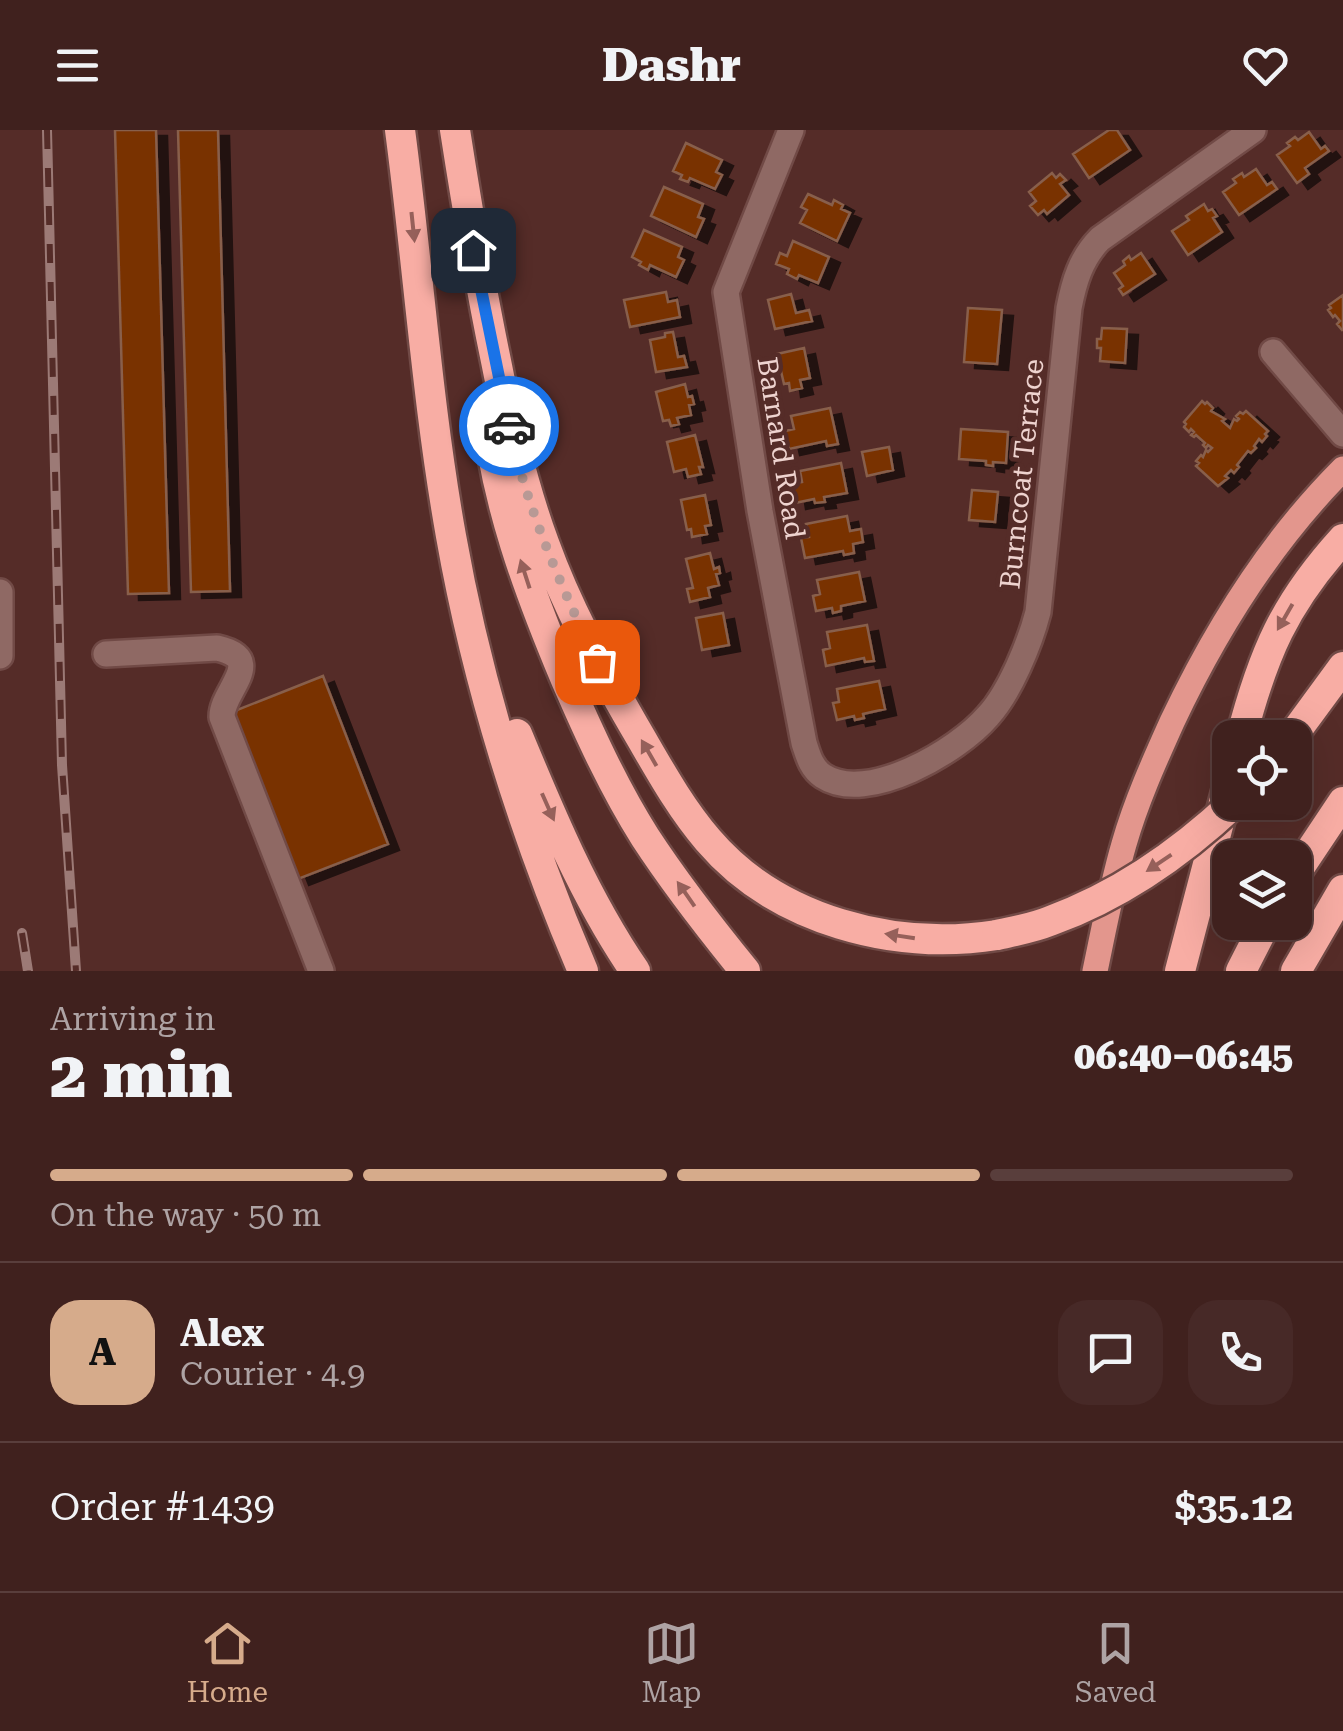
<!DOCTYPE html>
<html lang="en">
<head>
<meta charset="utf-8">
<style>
  :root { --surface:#40211e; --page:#472927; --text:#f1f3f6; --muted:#aea3a4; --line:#593e3c; --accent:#d6ab8b }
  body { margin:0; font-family:"Roboto Serif",serif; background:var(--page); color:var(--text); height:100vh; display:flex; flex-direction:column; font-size:38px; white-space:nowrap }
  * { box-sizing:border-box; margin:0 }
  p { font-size:32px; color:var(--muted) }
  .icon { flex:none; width:55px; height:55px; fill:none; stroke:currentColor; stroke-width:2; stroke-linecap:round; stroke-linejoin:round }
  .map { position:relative; height:841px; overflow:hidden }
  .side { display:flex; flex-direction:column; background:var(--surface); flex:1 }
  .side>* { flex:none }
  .controls { position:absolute; left:1212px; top:590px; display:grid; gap:20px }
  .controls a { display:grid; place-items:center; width:100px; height:100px; border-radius:20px; background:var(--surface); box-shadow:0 10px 40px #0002,0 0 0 2px var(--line); font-size:50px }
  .pin { position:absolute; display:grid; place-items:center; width:85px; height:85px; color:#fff; margin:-42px; border-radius:20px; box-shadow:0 5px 15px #0006 }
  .courier { position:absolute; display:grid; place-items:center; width:100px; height:100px; margin:-50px; border:8px solid #1a73e8; border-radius:50%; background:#fff; color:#222; box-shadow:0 2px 12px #0007 }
  .headline em { font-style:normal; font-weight:800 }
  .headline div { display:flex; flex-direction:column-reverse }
  .headline { display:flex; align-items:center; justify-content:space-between; height:170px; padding:0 50px }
  h1 { font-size:65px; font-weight:800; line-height:75px }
  .bar { display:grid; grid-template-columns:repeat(4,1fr); gap:15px 10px; align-content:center; height:120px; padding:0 50px }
  .bar i { height:12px; border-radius:8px; background:var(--line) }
  .bar .current { background:var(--accent) }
  .bar p { grid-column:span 4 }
  .line { display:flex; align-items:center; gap:25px; padding:0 50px; border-top:2px solid var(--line) }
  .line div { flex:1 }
  .round { display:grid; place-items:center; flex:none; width:105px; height:105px; border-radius:30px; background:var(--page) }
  header { display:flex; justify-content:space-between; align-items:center; height:130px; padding:0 50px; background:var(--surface); font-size:45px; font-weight:800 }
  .tabs { display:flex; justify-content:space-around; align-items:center; height:140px; border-top:2px solid var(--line); background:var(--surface); font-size:28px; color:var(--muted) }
  .tabs a { display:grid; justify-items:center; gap:5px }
  .tabs .current { color:var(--accent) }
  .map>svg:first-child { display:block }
  .building { fill:#793203; stroke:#885f4b; stroke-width:2.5; filter:url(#shadow) }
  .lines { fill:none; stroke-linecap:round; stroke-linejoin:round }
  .minor-casing { stroke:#714a46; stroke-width:30 }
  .major-casing { stroke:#714a46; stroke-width:30 }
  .highway-casing { stroke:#714a46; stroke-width:35 }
  .minor { stroke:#8f6964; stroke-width:25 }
  .major { stroke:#e3968d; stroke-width:25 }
  .highway { stroke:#f8ada4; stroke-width:30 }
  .rail-casing { stroke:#9c7a76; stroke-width:10 }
  .rail { stroke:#552c28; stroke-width:6; stroke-dasharray:19; stroke-linecap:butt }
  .highway-bridge-casing { stroke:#714a46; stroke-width:35; stroke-linecap:butt }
  .highway-bridge { stroke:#f8ada4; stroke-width:30 }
  .oneway { fill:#96605a }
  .done { stroke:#b89995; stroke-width:10; stroke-dasharray:0 18 }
  .route { stroke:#1a73e8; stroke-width:12 }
  .labels { text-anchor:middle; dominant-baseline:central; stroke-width:9; stroke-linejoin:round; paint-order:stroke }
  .street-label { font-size:28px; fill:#eed3cf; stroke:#552c28 }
</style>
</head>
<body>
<header><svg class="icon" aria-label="menu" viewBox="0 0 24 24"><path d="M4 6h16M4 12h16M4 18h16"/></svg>Dashr<svg class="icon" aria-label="heart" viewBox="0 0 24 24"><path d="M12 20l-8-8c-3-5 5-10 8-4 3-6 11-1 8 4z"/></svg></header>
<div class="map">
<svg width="1343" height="841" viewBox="0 0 1343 841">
  <defs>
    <filter id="shadow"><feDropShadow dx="11" dy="6" stdDeviation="0" flood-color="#0009"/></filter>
  </defs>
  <rect width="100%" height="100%" fill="#552c28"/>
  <!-- building -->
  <path class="building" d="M115,0H156L169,463L128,464Z
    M178,0H218L230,461L191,462Z
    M1109,0H1117L1130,20L1089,48L1073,24Z
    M1309,2L1321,19L1325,16L1329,21L1305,38L1309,44L1297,53L1277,25L1290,16L1287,13L1295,7L1298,10Z
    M686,13L722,30L716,42L722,45L715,59L690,48L688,52L680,49L682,45L673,41Z
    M1256,39L1267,55L1272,52L1277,59L1239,85L1223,62L1236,53L1233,49L1242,43L1244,47Z
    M1052,43L1056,48L1060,44L1066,50L1060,54L1069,65L1047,84L1044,80L1038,85L1030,76L1036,71L1029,62Z
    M664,57L703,74L698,87L704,89L696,107L651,86Z
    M808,64L832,75L834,70L843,75L841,79L850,83L837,111L800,93L807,80L801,77Z
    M1204,74L1208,81L1212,79L1217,86L1213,88L1222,102L1188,125L1172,101L1189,90L1186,86Z
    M644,100L682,117L678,127L684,130L676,147L650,135L648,140L639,135L641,132L632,127Z
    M793,111L829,127L818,153L799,145L797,149L787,144L789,139L776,134L780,123L787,126Z
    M1141,123L1155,144L1123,165L1119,159L1123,156L1114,143L1125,135L1123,131L1129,126L1131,130Z
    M666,162L668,172L677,170L680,187L630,197L624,170Z
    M791,164L796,183L809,180L812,191L775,199L768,170Z
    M1343,165V199L1342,200L1337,194L1340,191L1335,185L1333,187L1328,180L1331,178L1329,175Z
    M968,178L1002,180L997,234L964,232Z
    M1102,198L1127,199L1125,233L1100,231L1101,218H1097V209H1101Z
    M673,202L678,227L684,226L687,237L656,242L650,210L665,207V203Z
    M804,218L810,248L800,250L802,258L790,261L789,253L784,254L777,224Z
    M685,254L688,267L692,266L694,274L689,275L691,285L677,288L679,294L671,296L669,290L663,291L656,262Z
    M1202,271L1205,274L1207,272L1213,278L1211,281L1225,289L1222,291L1230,298L1234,289L1237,291L1239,289L1236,286L1240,282L1243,284L1246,281L1268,301L1265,304L1267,306L1262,312L1259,309L1254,316L1256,318L1251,323L1248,321L1237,335L1239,337L1234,343L1231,340L1225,346L1228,348L1218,356L1196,336L1199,333L1196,331L1201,325L1203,327L1206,320L1208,322L1212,318L1208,315L1206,318L1203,315L1205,313L1196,305L1194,307L1191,305L1194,302L1191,299L1189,302L1184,297L1186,294L1184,292Z
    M830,278L838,314L827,316L826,311L789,319L785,301L794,299L791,286Z
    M961,299L1008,302L1006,333L993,332V336L986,335V331L959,329Z
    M695,305L703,337H699L701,344L688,347L686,339L674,342L667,312Z
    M889,317L893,340L867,346L862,322Z
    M841,333L847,363L824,367L825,372L815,373L814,369L795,373L792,354L802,352L800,341Z
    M972,360L998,362L995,392L969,390Z
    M705,365L711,395L705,396L707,404L692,407L691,399L687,400L681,370Z
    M847,386L850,401L861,399L863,412L853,414L854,423L844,425L843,421L805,428L801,408L809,407L806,394Z
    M710,423L714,439L719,437L720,443L716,444L719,455L708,458L710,467L690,472L687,459L693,458L686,429Z
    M859,442L865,471L841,476V481L833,483L832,478L816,481L813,466L820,464L817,450Z
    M723,483L729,515L702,520L696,488Z
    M867,495L874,531L865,532L864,528L826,536L823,520L830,518L827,502Z
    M323,546L388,714L298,749L232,582Z
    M879,551L885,579L863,584L864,588L855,590L854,586L837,590L833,573L839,572L837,559Z"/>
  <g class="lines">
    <!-- minor casing -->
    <g class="minor-casing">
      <path id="minor" d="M791,0L726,162L760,381L804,613C808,625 811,638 823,646C867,675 958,621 988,586C1010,562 1030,513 1038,482L1069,178C1074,152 1081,128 1100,109L1253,0
        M1273,222L1343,304
        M0,462V526
        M106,524L217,518C268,529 221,561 222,587L321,841"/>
    </g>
    <!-- major casing -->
    <g class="major-casing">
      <path id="major" d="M1095,841C1104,798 1112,755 1124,714C1136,672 1154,632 1172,592C1216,499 1270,412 1343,339"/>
    </g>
    <!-- highway casing -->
    <g class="highway-casing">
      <path id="highway" d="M400,0C418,135 427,272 451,406C477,553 524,704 583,841
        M455,0C467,77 480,154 496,231C508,292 522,354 544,413C567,477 600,537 634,596C657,635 678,675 708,710C777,791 895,821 997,805
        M486,273C494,369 529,462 566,550C589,603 614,658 645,707C675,753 710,798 745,841
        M517,604C551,686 585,768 635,841
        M1241,608C1263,524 1284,474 1343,409
        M1291,608L1343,537
        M1295,744L1343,672
        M1180,841L1230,650
        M1241,841L1266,792
        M1296,841L1343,760"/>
    </g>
    <!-- minor -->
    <use href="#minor" class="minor"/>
    <!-- major -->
    <use href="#major" class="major"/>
    <!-- highway -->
    <use href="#highway" class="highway"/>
    <!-- rail casing -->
    <g class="rail-casing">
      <path id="rail" d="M47,0L62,635L76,841
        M22,803L28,841"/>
    </g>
    <!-- rail -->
    <use href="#rail" class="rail"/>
    <!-- highway-bridge casing -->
    <g class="highway-bridge-casing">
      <path id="highway-bridge" d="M997,805C1015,801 1033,798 1050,791C1119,766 1182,722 1235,672"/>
    </g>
    <!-- highway-bridge -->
    <use href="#highway-bridge" class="highway-bridge"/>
  </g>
  <!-- one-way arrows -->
  <defs><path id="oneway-solid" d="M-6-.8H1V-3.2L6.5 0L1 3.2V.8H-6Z" transform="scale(2.5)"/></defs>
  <g class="oneway">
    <use href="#oneway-solid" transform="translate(413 97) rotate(84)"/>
    <use href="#oneway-solid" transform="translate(525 444) rotate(-108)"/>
    <use href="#oneway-solid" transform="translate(1285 487) rotate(120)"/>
    <use href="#oneway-solid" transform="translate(649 623) rotate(-120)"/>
    <use href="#oneway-solid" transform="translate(548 677) rotate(66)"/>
    <use href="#oneway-solid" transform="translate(1159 733) rotate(146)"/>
    <use href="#oneway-solid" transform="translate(686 764) rotate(-125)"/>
    <use href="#oneway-solid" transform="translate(900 806) rotate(-171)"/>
  </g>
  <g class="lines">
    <!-- done -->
    <path class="done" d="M509,296C527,379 561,456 597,532"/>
    <!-- route -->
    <path class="route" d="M473,120L509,296"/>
  </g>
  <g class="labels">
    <!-- street labels -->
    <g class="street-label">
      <text transform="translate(781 318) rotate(81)">Barnard Road</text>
      <text transform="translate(1022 344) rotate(-84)">Burncoat Terrace</text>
    </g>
  </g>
</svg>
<div class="controls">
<a><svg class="icon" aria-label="locate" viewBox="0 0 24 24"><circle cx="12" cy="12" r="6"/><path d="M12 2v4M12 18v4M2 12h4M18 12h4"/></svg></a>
<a><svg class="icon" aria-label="layers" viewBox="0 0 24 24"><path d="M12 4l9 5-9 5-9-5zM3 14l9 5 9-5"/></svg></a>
</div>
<div class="pin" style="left:597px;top:532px;background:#ea580c"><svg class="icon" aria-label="bag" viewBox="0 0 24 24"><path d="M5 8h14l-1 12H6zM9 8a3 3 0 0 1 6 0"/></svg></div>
<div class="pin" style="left:473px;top:120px;background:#1f2937"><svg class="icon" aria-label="home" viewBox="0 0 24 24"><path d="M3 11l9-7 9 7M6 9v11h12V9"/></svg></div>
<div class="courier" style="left:509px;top:296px"><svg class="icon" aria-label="car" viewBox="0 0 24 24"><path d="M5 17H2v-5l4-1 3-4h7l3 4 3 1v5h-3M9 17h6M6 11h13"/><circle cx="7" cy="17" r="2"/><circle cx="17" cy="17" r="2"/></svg></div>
</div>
<section class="side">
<div class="headline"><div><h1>2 min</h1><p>Arriving in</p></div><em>06:40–06:45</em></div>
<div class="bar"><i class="current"></i><i class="current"></i><i class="current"></i><i></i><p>On the way · 50 m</p></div>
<div class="line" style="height:180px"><b class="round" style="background:var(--accent);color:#111">A</b><div><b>Alex</b><p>Courier · 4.9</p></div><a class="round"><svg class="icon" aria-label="chat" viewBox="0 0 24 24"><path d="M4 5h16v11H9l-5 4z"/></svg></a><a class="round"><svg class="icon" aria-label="phone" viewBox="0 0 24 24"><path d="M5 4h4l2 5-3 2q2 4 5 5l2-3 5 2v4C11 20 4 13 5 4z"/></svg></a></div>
<div class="line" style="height:130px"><div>Order #1439</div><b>$35.12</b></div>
</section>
<nav class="tabs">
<a class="current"><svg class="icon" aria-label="home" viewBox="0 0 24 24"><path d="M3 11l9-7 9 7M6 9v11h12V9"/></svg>Home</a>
<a><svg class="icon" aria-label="map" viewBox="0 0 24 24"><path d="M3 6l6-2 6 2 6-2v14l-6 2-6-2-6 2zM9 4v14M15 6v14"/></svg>Map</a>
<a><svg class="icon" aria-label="saved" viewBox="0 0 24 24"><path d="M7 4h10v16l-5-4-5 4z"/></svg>Saved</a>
</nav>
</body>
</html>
